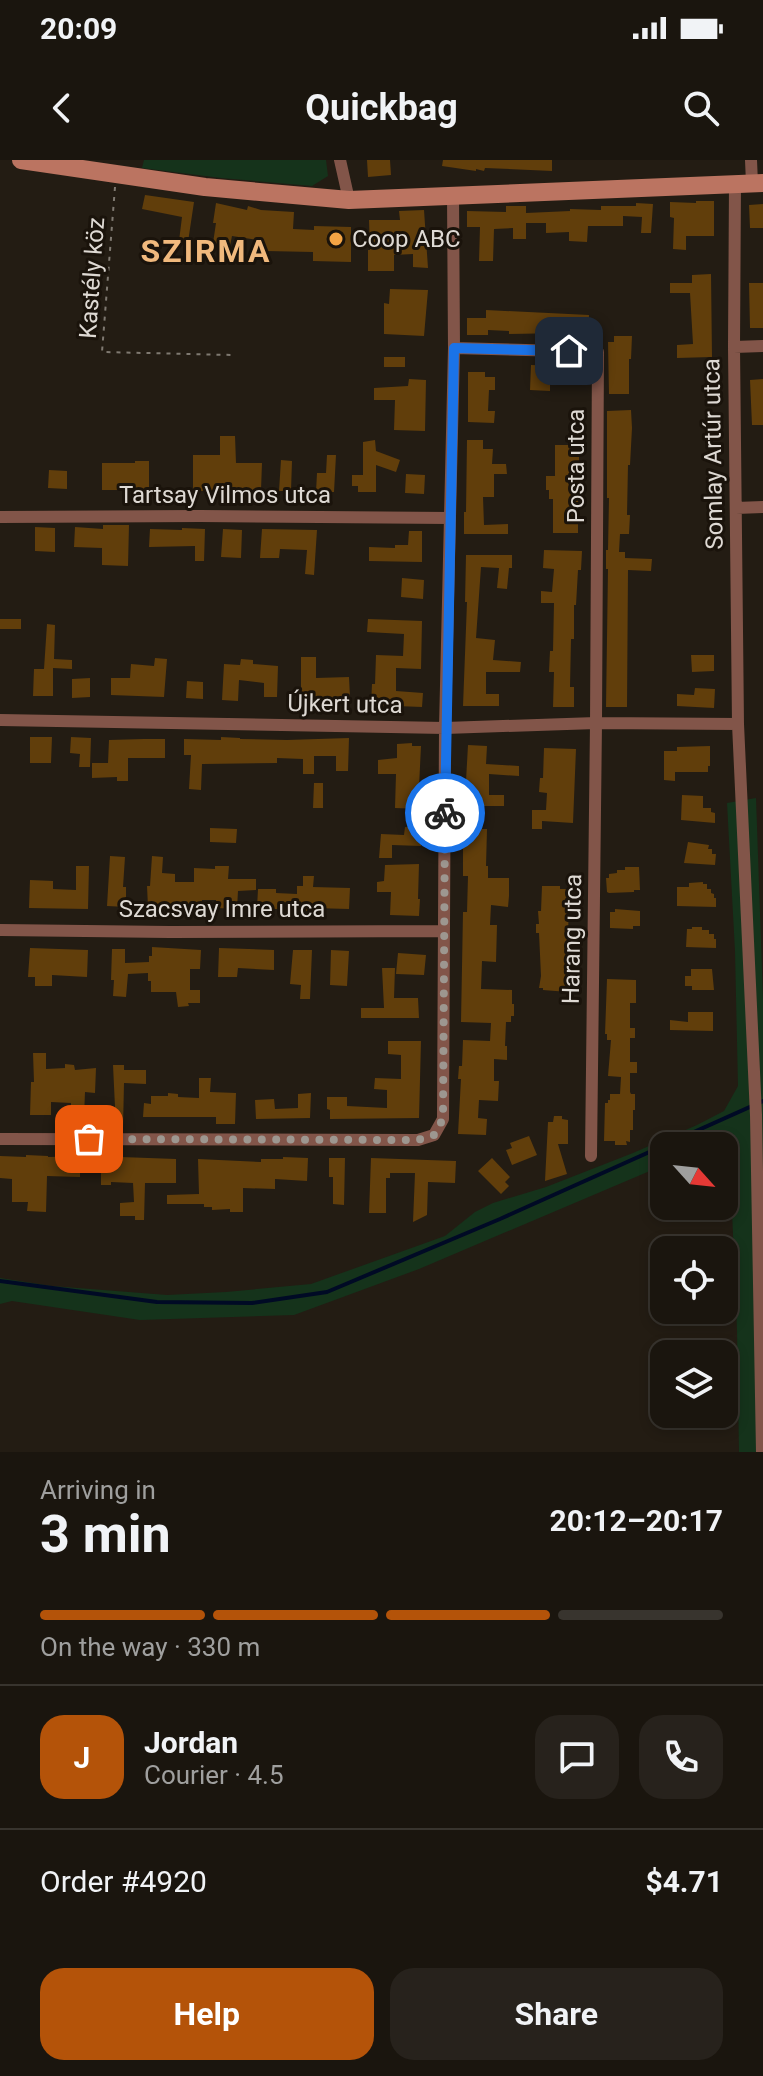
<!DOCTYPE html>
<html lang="en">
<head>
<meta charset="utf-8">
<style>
  :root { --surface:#1a150e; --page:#27221c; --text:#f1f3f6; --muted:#9f9f9e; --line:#38342e; --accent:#b45309 }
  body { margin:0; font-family:Roboto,sans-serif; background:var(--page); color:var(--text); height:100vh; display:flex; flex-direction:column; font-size:30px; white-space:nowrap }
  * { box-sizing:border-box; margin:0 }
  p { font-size:26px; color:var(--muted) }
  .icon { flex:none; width:44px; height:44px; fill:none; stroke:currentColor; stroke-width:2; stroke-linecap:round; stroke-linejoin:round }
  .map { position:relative; height:1292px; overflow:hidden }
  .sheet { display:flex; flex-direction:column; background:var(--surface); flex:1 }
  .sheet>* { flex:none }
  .needle { width:52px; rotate:117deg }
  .tools { position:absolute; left:650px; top:972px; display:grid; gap:16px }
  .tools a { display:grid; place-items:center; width:88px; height:88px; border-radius:16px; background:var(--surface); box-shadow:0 4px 12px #0003,0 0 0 2px var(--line); font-size:40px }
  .pin { position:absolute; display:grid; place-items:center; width:68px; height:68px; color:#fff; margin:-34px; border-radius:16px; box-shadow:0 4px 12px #0006 }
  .courier { position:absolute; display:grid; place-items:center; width:80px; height:80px; margin:-40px; border:6px solid #1a73e8; border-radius:50%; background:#fff; color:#222; box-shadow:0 2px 10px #0007 }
  .headline em { font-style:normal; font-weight:700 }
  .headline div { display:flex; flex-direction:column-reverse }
  .headline { display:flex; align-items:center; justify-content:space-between; height:136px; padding:0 40px }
  h1 { font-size:52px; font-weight:700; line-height:60px }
  .bar { display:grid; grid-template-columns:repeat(4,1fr); gap:12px 8px; align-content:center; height:96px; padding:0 40px }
  .bar i { height:10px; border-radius:6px; background:var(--line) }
  .bar .active { background:var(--accent) }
  .bar p { grid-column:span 4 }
  .line { display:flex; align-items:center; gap:20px; padding:0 40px; border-top:2px solid var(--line) }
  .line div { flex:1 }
  .round { display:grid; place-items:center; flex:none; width:84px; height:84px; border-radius:24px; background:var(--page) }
  .cta { display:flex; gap:16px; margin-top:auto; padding:16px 40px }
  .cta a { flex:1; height:92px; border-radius:24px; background:var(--accent); color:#fff; font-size:32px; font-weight:700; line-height:92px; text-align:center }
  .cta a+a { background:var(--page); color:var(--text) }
  .status { display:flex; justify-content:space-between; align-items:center; height:56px; padding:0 40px; background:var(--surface); direction:ltr }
  .status svg { height:22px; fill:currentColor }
  header { display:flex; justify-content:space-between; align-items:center; height:104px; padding:0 40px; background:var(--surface); font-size:36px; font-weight:700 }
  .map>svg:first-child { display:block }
  .green { fill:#15331b }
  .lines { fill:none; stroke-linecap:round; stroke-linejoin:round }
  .stream { stroke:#000a25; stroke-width:4 }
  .building { fill:#613e0b }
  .path { stroke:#7f7971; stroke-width:2; stroke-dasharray:4 6; stroke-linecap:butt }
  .street { stroke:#825549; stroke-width:12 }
  .secondary { stroke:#bb7461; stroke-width:18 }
  .done { stroke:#9d9790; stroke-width:8; stroke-dasharray:0 14.4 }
  .route { stroke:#1a73e8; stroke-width:10 }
  .poi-dot { fill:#f4a444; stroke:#1a130b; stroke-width:3 }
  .labels { text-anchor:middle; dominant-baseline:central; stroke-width:6; stroke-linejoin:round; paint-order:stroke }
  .poi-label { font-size:24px; fill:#ded9d3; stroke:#1a130b; text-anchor:start }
  .street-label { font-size:24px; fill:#ded9d3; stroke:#1a130b }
  .district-label { font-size:32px; font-weight:bold; letter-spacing:2px; fill:#f1b97d; stroke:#1a130b }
</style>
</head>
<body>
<div class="status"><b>20:09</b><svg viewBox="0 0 49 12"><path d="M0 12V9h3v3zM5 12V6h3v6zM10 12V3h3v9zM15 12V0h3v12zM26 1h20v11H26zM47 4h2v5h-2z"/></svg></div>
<header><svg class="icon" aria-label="back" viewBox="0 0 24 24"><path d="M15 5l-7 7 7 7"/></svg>Quickbag<svg class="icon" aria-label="search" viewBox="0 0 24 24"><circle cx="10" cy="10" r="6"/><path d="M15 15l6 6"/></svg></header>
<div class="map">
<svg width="763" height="1292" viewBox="0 0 763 1292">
  <rect width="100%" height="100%" fill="#231c13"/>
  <!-- green -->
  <path class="green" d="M144,0H326L328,16L312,26L221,18L142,8Z
    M756,638L763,839V1292H739L737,1170L730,1003L724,995V986H664V1005L419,1109L294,1155L140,1160L12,1141L0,1144V1118L52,1126L167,1135L226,1132L311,1124L445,1076L475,1052L493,1043L546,1027L633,993L697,965L724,951L738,926L735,791L727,643Z"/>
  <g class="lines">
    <!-- stream -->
    <path class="stream" d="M0,1121L157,1142L252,1143L327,1132L500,1059L763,941"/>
  </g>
  <!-- building -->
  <path class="building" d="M367,0H390L391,15L368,17Z
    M443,0H552V11L485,8L484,11L476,9V11L442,6Z
    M145,35L194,42L188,82L179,81L182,57L142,49Z
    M696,41H714V76H686V90L673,89L674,58L670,57V42L696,43Z
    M216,43L247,50L248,46L261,50L294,52L293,69L314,70V66L351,67V102L313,101V92L266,91L265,96L255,95L257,80L232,76L230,86L213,83L216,63H213Z
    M636,43L653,44L651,73H641L642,57L623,56V66H588L587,82L569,81V72L546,73V63H526V79H513V68L494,69L493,101H479L480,67H467V51L506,52V46H526V53L570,51V49L601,50V46H636Z
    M763,44V68H750L749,45Z
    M424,50L428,108L413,107V94L394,95V111H368V90H370L369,60H400L399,51Z
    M711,114L712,197L677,198V185L693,184L690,133H670V123H692V115Z
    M749,123H763V168H750Z
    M390,129L428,130L424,176L384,174V143L389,144Z
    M486,150L589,155L588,175H566V173L509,174V171L488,170V175H467V158H486Z
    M614,176H632L631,199H629V234H609L608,182H614Z
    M384,197H405V207H384Z
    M581,203L582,222L550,223V231L530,230L531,205L563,206L562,204Z
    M468,212H485V217H495V230H489L488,251H495L494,263L468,262Z
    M409,219L426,220L425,271L394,270L395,240H374V228L408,226Z
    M763,219V265H752L750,220Z
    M631,250L632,268L630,305H628L627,355H630L629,374H620L619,392H625V398L652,399L651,411L628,410L627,547H606L608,409H606V390H608L609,338H607V251Z
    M220,276H235L236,303H262L261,330L193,331V295H220Z
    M375,280L376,291L400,300L396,312L376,305V332H358V326H352V315H363V282Z
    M467,280H483V289H493L492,304H506L507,314H494V337H483L484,365L508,364V374H464V352H466Z
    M555,285H579V305H576V324H578V373H553V339H549V330H546V316H555Z
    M327,295H336L334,332H316L317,313H326Z
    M281,300L292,301L291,331H279Z
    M135,301H149V330H102V303H135Z
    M49,310L67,311V329L48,328Z
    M406,314L425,315L424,334L405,333Z
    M103,365H129L128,406L102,405V388L74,387L75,367L103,369Z
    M35,367L55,368V392L35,391Z
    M182,368L205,369L204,401H195V386L149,387L150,369L182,370Z
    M223,369L242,370L241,398L221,397Z
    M262,369L317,370L314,415L305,414L307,390L280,389L279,398H260Z
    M409,371H422V402L369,401V387L395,388V385H408Z
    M544,390L582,391L581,410H578L576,445H574V479H571L570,527H574V547H553L554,512H549L550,491H553L554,443H541V431L552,432L554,409L543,408Z
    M466,395H512V408H509L507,429L497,428L499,408L481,407L476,478L495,480L493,500L521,502L520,512H486V534H499V546H463L467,442H465Z
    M402,418L424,420L423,439L401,437Z
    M0,459H21V469H0Z
    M368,459L422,461L421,509L396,508V531L423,533L422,547L371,545L372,524H375L376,495L403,496L404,474L367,472Z
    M47,464L55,465L54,499L72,500V509L53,508V536H33L34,509H44Z
    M691,495H714V511L692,512Z
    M301,497H316V518L349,517L350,537L301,541Z
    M155,498L167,499L164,537L111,535V518H130L131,504L154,506Z
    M241,499L253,500V504L278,506L277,537H264V523L239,520L238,541L222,540L224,504L240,505Z
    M90,518V537L72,538V519Z
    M187,521L203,522V539L186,538Z
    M695,528L715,529L714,548L677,546V534L694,535Z
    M30,577H52L51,603H30Z
    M71,577L91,578L90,607H79L80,594L70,593Z
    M221,577L240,578V579L287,580L349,578L348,611H336V596H314V614H303V599L277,598V603L202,604L201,630L189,629L191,595H184V579L221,580Z
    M144,579H165V598H128V621H117V617L92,618V603H108L109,580Z
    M412,583V586H421L419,627H422L421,649L395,648L396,614H378V600L397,598V584Z
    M468,585L487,586L486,604L519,606V616L489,614V635H504V646H483L482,669H487L486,706H488V718H509V736L508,747L491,745L490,765H497L496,802L482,801L481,829L512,830V844H514V856H511V862H506L505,886H507V900L494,899V921H499L498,941L479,940L478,958L487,959L486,975L458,974L461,919H458L459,906H462L463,880L490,881L491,863L461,862L463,752H467L468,716H463V621H466Z
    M710,586V606H708V612H675V621L664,620V591H677V587Z
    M544,588L576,589L573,663L542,661V669H532V650H546L547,633L539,632L540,618H543Z
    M314,623H323V648H313Z
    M682,635L703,636V648H711V652L715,653V663L681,660Z
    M405,667L421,668V686L392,685V698H379L381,674L404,675Z
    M210,668L237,669L236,683L210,682Z
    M688,682L709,685L708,689H712V694H716L715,705L684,703Z
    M110,696L125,697L123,727H126V747L107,746Z
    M152,696L163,697L162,713L175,714V722H194V708L215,709V706H229L228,719H256V730L238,731L237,749L217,748L216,740H202L201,749H182V746L148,747L147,726H150Z
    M419,704L418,739H420L419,756L390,755L391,732H377V722L384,721L385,705Z
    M76,706H89L88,749L29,748L30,720L53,721V729L76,730Z
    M625,707H639L640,730H634V732L609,733L607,732L606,718H609V714L617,713V710H625Z
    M303,716H314L313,727L350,728L349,749L312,748V751L257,748L258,729H276V733L297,734V726H303Z
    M703,722V724H707V729H711V733L714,734V738H716V747L677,746V727H689V723Z
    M542,726H560V729H567V732H569L568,780L569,792H566L565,813H569L568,832L543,830V828H539L541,816L539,773H536V764H539L538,751H541Z
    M615,749L640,751V766H633V769L610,768V752H615Z
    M692,767H702V770H709V774H714V779H716V788L686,787L687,769H692Z
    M152,787L201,790L200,809H190V830H200V843H188L189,846L178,847L176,832H151V821H148V813L128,814L126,837L113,836L114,820H111L112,789H125V803L149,802V796H152Z
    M30,788L88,790L87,817L52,815V826H35V817H28Z
    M219,788L274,790V810L238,808L237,817H218Z
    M293,790H312L310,839H300L301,825L290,824Z
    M331,790L349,791L347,826L330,825Z
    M398,793L426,795L424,815L396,814Z
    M382,808H395L394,838H418L419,858H361V848H384Z
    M691,809H712L714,830H692V826H685V816H691Z
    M607,819L636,820V843H630V868H635V878H630V902H637V913H630V932L631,934H635V950H633V970H630V982L626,981L627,985H615V981H604L605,943H608V940H610V934H620L621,917L608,916L611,880H607V874H605Z
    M688,852H713V871L670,870V860L688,862Z
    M388,881H421L419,958L330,959V950L327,949V937H347V946L387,948V930L374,929L375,918L401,919V895L388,894Z
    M33,893H46V909L65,908V904L74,905L75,910L96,908L95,933L85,932L84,957L71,956V943L51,942V955H30L31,922H34Z
    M113,905H124V910H146V924L124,923L123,968H116Z
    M199,918H211L210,932L236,933L235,964H216V957H143L144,943L151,944V936H168V933L178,934V937L199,938Z
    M311,933L310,958L256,959L255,940L274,939L275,949L298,948V934Z
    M554,956H562V959L568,960V984H558L567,1014L545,1021L548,962H553Z
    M529,976L537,995L512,1005L506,990L512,988L510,983Z
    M26,995L48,996V997L93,996L176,999V1023H145L144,1060H135V1056H120V1043L134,1042L133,1023L111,1022V1025H101V1013L80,1012V1017L47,1016L46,1052L27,1051L28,1042H12V1019L0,1018V996L26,997Z
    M283,997L308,998L307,1021L275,1019V1029L243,1028V1052H230V1049L212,1050V1047H204V1044H167V1035L199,1034L198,999L261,1002V999H283Z
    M329,998H345L344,1045L333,1044V1017H329Z
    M371,998L456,1001L455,1023L428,1022L427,1055L413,1062L415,1013H390V1018H386V1053H369Z
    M492,998L510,1017L505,1022L509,1026L501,1034L478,1011Z"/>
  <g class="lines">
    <!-- path -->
    <path class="path" d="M115,27L102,192L232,195"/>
    <!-- street -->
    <path class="street" d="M340,0L349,40
      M751,0L752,23
      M735,23L734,187L738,564L756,955L762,1292
      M734,187L763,186
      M454,188L598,192L596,563L591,996
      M736,348L763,347
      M0,357L200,356L450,358
      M0,560L445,568L596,563L738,564
      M0,770L170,772L444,771
      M0,979L418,980L434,975L443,959L445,568L454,188L453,35"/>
    <!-- secondary -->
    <path class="secondary" d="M21,0L205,27L349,40L763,23"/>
  </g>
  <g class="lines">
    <!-- done -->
    <path class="done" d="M89,979L418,980L434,975L443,959L445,653"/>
    <!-- route -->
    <path class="route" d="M445,653L454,188L569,191"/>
  </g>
  <!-- markers -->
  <circle class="poi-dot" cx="336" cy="79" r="8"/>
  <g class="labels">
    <!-- poi labels -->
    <g class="poi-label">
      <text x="352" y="79">Coop ABC</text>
    </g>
    <!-- street labels -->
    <g class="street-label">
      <text transform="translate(92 118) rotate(-86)">Kastély köz</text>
      <text transform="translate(713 294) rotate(-91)">Somlay Artúr utca</text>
      <text transform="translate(576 306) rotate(-90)">Posta utca</text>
      <text x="225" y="335">Tartsay Vilmos utca</text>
      <text transform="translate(345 544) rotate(1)">Újkert utca</text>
      <text x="222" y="749">Szacsvay Imre utca</text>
      <text transform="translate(572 779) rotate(-89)">Harang utca</text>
    </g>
    <!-- district labels -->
    <g class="district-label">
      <text x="206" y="91">SZIRMA</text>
    </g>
  </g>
</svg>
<div class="tools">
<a><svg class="needle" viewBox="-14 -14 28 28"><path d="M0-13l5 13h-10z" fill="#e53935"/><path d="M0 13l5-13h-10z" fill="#9f9f9e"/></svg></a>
<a><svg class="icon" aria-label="locate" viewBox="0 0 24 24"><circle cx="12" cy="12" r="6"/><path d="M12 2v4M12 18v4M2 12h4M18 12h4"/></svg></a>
<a><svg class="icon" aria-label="layers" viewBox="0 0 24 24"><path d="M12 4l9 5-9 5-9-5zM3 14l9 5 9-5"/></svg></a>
</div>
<div class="pin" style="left:89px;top:979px;background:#ea580c"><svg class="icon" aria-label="bag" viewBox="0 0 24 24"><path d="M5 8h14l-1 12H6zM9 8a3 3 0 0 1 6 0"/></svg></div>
<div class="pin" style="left:569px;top:191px;background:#1f2937"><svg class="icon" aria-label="home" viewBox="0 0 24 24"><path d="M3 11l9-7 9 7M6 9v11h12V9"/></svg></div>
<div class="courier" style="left:445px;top:653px"><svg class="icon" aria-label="bike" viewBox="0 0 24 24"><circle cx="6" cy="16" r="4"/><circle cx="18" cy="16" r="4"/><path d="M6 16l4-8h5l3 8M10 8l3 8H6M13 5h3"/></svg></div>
</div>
<section class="sheet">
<div class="headline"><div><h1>3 min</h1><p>Arriving in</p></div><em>20:12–20:17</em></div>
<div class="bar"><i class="active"></i><i class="active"></i><i class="active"></i><i></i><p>On the way · 330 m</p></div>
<div class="line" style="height:144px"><b class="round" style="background:var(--accent);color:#fff">J</b><div><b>Jordan</b><p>Courier · 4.5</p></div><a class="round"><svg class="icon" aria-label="chat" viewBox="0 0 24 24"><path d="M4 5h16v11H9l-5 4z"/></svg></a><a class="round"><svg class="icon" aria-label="phone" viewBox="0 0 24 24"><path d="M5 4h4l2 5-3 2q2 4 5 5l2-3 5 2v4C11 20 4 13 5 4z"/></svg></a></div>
<div class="line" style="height:104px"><div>Order #4920</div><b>$4.71</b></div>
<div class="cta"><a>Help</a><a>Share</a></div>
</section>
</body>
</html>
